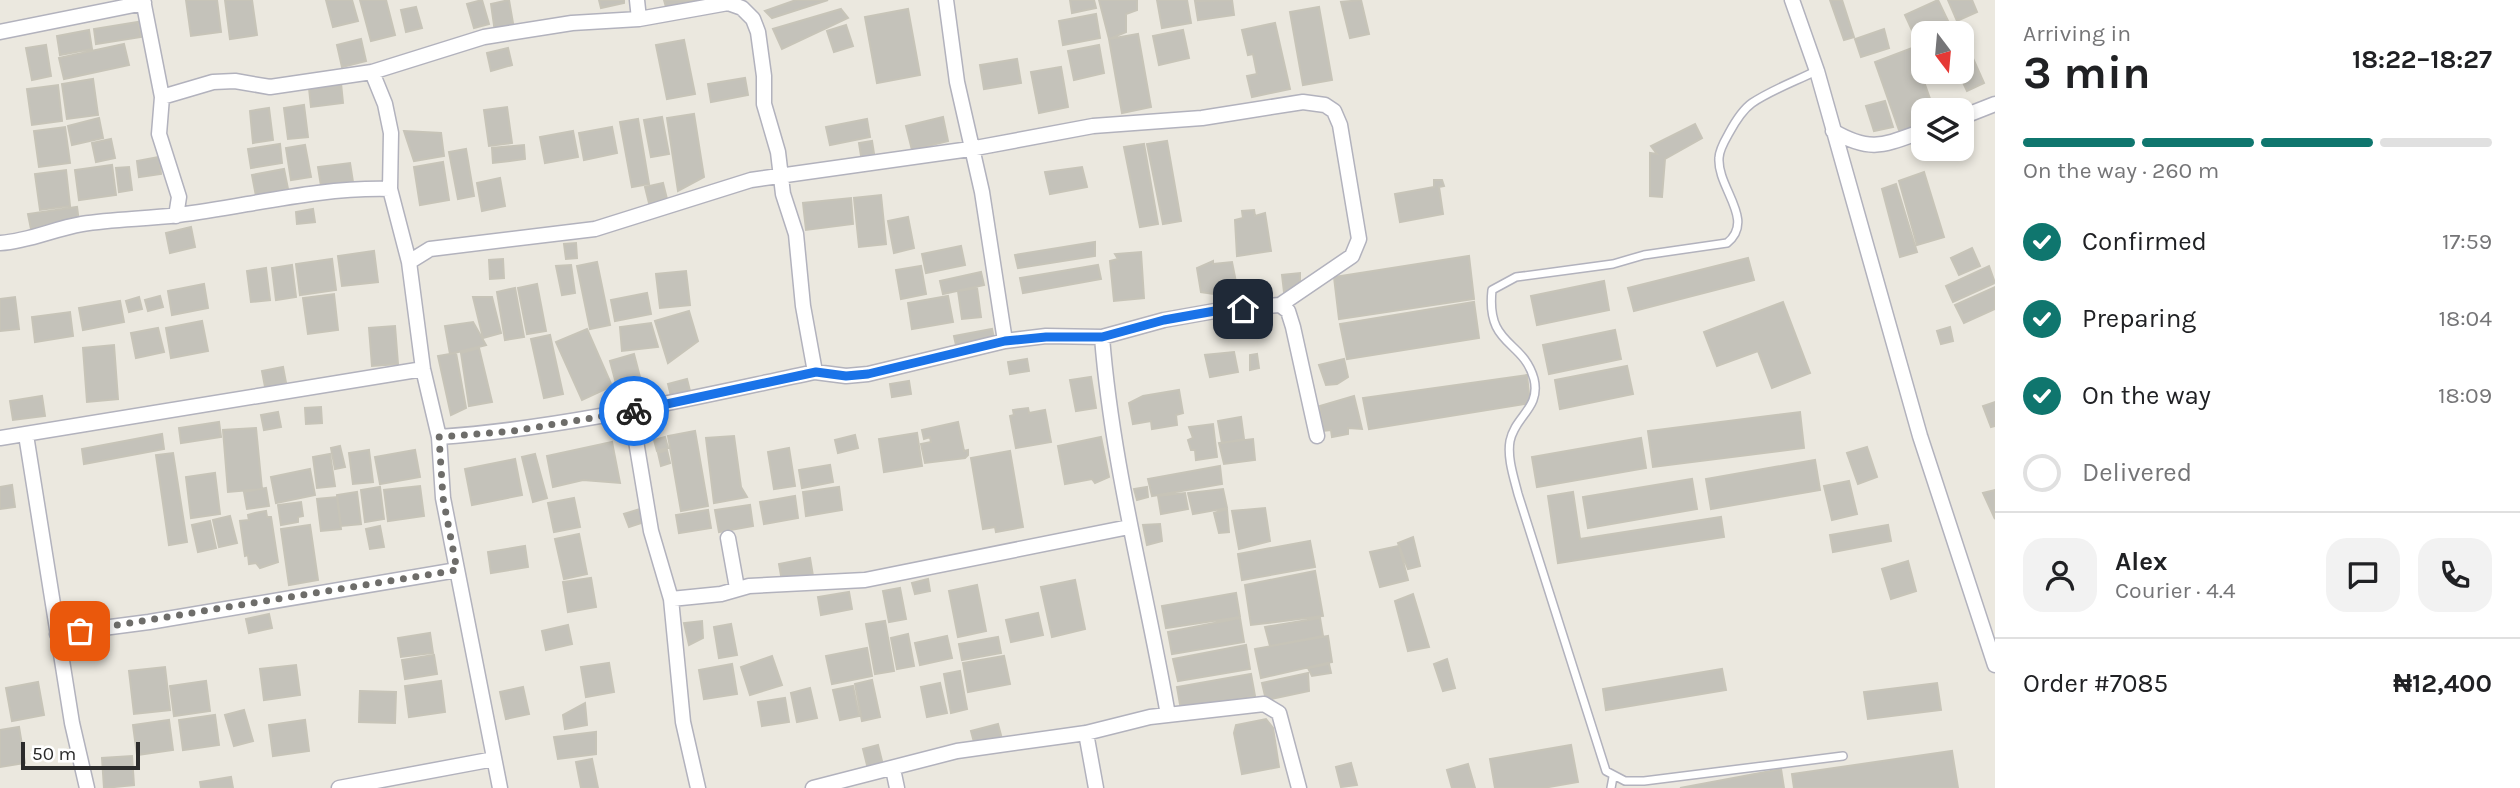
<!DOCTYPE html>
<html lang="en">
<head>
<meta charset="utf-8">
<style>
  :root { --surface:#fff; --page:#f2f2f2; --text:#202124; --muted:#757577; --line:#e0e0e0; --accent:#0f766e }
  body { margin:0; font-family:Karla,sans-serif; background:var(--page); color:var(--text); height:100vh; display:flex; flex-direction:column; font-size:26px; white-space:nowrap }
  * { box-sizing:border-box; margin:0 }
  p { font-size:23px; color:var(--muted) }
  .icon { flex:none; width:38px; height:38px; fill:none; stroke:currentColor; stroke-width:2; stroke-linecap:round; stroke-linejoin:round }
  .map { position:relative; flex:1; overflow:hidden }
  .panel { display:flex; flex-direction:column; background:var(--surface); width:525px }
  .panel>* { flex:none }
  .needle { width:46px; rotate:164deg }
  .buttons { position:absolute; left:1911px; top:21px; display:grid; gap:14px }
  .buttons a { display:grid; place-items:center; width:63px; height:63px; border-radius:14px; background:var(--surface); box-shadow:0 4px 10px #0003; font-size:35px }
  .scale { position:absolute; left:21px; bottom:18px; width:119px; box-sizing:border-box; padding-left:7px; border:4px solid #2b2b2b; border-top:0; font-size:19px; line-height:24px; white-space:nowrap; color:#2b2b2b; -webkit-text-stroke:5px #fff; paint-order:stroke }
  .pin { position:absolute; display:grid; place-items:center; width:60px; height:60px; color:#fff; margin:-30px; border-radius:14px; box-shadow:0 4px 10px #0006 }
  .courier { position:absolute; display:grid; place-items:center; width:70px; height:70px; margin:-35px; border:5px solid #1a73e8; border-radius:50%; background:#fff; color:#222; box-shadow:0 2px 9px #0007 }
  .headline em { font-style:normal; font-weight:700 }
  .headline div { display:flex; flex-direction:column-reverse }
  .headline { display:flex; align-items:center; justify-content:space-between; height:119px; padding:0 28px }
  h1 { font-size:46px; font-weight:700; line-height:52px }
  .bar { display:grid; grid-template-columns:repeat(4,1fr); gap:10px 7px; align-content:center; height:84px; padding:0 28px }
  .bar i { height:9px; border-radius:5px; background:var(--line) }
  .bar .current { background:var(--accent) }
  .bar p { grid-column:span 4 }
  .line { display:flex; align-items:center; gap:18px; padding:0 28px; border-top:2px solid var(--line) }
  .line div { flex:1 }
  .round { display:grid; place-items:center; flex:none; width:74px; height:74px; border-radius:21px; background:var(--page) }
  ol { padding:0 28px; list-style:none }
  li { display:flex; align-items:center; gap:21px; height:77px }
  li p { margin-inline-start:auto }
  li .icon { padding:7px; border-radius:50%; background:var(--accent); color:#fff; stroke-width:4 }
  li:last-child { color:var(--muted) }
  li i { width:38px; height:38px; border:4px solid var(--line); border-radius:50% }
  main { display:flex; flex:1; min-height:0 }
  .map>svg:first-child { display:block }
  .building { fill:#c4c2ba; stroke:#c7c4b8; stroke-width:2 }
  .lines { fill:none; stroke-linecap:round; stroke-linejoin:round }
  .service-casing { stroke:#b2b2bd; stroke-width:10 }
  .minor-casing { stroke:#b2b2bd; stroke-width:17 }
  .service { stroke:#fff; stroke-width:7 }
  .minor { stroke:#fff; stroke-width:14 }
  .done { stroke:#6e6d6a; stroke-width:7; stroke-dasharray:0 12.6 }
  .route { stroke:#1a73e8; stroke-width:9 }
</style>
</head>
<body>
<main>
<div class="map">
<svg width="1995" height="788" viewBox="0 0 1995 788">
  <rect width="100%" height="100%" fill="#ebe8df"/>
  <!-- building -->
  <path class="building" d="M186,0H217L221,32L191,36Z
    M225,0H252L257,35L230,39Z
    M326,0H352L358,21L333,27Z
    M360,0H386L395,35L371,41Z
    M482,0L489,24L474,28L467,4Z
    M509,0L514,29L495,32L491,4Z
    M599,0H624V3L601,8Z
    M664,0H699L666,7Z
    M796,0H828L772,18L765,11Z
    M1070,0H1094L1096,8L1072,13Z
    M1099,0H1137V10L1126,14V32L1109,39Z
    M1157,0H1187L1191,23L1162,28Z
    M1232,0L1234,15L1198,20L1195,1Z
    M1361,0L1369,34L1350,38L1341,2Z
    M1830,0H1842L1854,37L1844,40Z
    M1938,0L1949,23L1916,39L1905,15Z
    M1948,0H1972L1977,12L1957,21Z
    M416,7L422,28L406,32L401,10Z
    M1319,7L1332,80L1303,85L1290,12Z
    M841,9L848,18L782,49L773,29Z
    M908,9L920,75L877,83L865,17Z
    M1096,14L1100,38L1063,45L1059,21Z
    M138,22L141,37L96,44L94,29Z
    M1275,23L1290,89L1252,97L1247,76L1257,74L1253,54L1248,55L1242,30Z
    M846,25L853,46L834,52L827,31Z
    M1884,29L1889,48L1861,57L1855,39Z
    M89,30L92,49L60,55L57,36Z
    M1183,30L1189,58L1159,65L1153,36Z
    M1138,34L1151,107L1122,113L1109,39Z
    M361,39L366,61L342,67L337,45Z
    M684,40L695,94L667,99L656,45Z
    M124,44L129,65L64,79L59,58Z
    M46,45L51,76L32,80L26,48Z
    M1099,45L1104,73L1074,80L1068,51Z
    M508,48L512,65L491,71L487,53Z
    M1912,48L1934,110H1923V125L1900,133L1875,62Z
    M1971,54L1984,83L1967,91L1958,72H1962V58Z
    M1017,59L1021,83L984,89L980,65Z
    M1061,67L1068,107L1039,113L1031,72Z
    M745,78L748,95L711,102L708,84Z
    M93,79L98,115L67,119L62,84Z
    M341,83L343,103L311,107L309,88Z
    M58,85L62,121L32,125L27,89Z
    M1885,101L1893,127L1874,131L1866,106Z
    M304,105L308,137L288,139L284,108Z
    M507,107L512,143L489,146L484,110Z
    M269,108L273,140L253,143L250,111Z
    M694,114L704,177L678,191L667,118Z
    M662,117L669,154L651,157L644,120Z
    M943,117L948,141L912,150L906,126Z
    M99,118L103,138L72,145L68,126Z
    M638,119L649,184L632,187L620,122Z
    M867,119L870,137L830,145L826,127Z
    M1695,124L1702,138L1665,159L1662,197L1650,196V153L1657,154L1651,146Z
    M65,127L70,163L39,167L34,131Z
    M612,127L617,153L584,160L579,133Z
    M404,131L441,133L444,156L414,161Z
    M573,131L578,157L545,163L540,137Z
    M111,139L115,158L96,162L92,143Z
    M872,141L875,160L862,162L859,143Z
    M1167,141L1181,221L1163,224L1147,144Z
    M280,144L282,163L251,168L248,149Z
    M1144,144L1158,224L1140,227L1124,147Z
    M305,145L311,177L291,180L286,148Z
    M524,145L525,159L493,163L492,148Z
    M466,149L474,196L458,199L449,152Z
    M159,157L161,174L139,177L137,161Z
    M443,162L449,200L420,205L414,167Z
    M350,163L353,182L321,186L318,167Z
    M112,165L116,195L79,200L75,170Z
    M129,167L132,190L119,192L116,168Z
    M1082,167L1087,187L1050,194L1045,172Z
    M284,169L288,189L256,196L252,175Z
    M66,170L70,206L40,210L35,174Z
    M1924,172L1944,237L1917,245L1899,181Z
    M500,178L505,206L482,211L477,183Z
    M1434,180H1442L1444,186L1439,187L1443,214L1400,222L1395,194L1434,187Z
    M663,183L667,199L649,203L645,187Z
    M1896,184L1917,252L1900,257L1882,189Z
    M881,195L886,244L859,247L854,198Z
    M851,198L853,224L806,230L803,203Z
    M77,207L79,222L31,229L28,214Z
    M313,209L315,222L297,224L296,212Z
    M1254,210L1255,216L1265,213L1271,251L1237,256L1235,220L1243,218L1242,211Z
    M908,217L914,248L894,253L888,221Z
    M191,227L195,247L170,253L166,233Z
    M1095,242V256L1018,268L1015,255Z
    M576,243L577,258L566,259L564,244Z
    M961,246L965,265L926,273L922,254Z
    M1972,248L1980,266L1959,275L1951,258Z
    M374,251L378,282L342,286L338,256Z
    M1141,252L1144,298L1114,301L1110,261L1118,259L1115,254Z
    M1469,256L1474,299L1339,319L1334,277Z
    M1748,258L1754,280L1634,311L1628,288Z
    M332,259L336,290L300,295L296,264Z
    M503,259L504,278L490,279L489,260Z
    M1213,261V264L1232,262L1237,287L1214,294L1201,292L1197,268Z
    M597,262L610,325L590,329L577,266Z
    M292,265L296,297L276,300L272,268Z
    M571,265L575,293L562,295L556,266Z
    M1098,265L1101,279L1023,293L1020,278Z
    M921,266L926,294L901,299L896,270Z
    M1989,266L1995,283L1953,302L1946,286Z
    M266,268L270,300L251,302L247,271Z
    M686,271L690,305L660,308L656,274Z
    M981,272L984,285L943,294L940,281Z
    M1300,273V291L1284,292L1282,275Z
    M1604,281L1609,310L1537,325L1531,296Z
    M1267,283L1269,299L1230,304L1229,293Z
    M204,284L208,308L172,315L168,291Z
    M537,284L546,331L527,334L518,288Z
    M1995,287V309L1964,323L1955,305Z
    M515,288L524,337L505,340L497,292Z
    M977,288L981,317L962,319L958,291Z
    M647,293L651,314L615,321L611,300Z
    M334,294L338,330L308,334L303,298Z
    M160,296L163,307L148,311L145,300Z
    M948,296L953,322L912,329L908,303Z
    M15,297L19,329L0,331V299Z
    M139,297L142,309L129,312L126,301Z
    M473,297H492L501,333L483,338Z
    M120,301L124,322L83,330L79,308Z
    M1474,302L1479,338L1347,359L1340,324Z
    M1783,302L1810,373L1772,388L1758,351L1717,366L1704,332Z
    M689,311L698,341L668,363L655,321Z
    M70,312L73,336L35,342L32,317Z
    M202,321L208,351L171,358L166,328Z
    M473,322L486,345L450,354L445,326Z
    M651,323L658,347L622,351L620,327Z
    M395,326L398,364L372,366L369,328Z
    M1950,327L1953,341L1941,344L1937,331Z
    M158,328L164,352L136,358L131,333Z
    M587,329L612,386L582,400L556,342Z
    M992,329L994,338L957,350L954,336Z
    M1615,330L1621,359L1549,374L1543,345Z
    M550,335L563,394L544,398L531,339Z
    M114,345L118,399L87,402L83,348Z
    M479,348L492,402L469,406L461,353Z
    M1234,352L1238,372L1210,377L1205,355Z
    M456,353L466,408L451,415L438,356Z
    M634,354L647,404L623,410L610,361Z
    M1257,354L1259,368L1250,370V355Z
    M1027,359L1029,371L1010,374L1008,362Z
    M1344,359L1348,377L1337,384L1326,385L1319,365Z
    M1627,366L1633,394L1560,409L1555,380Z
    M283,367L287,388L266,392L262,371Z
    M1527,375L1530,403L1369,429L1363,398Z
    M1091,377L1096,408L1076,411L1070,380Z
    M687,379L691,395L672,400L668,384Z
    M909,381L911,394L892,397L890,384Z
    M1179,390L1183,413L1176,415L1177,425L1152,429L1151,421L1133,424L1129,403L1143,396Z
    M42,396L45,416L13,420L10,401Z
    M1354,396L1362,429L1348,428V434L1332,437L1331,430L1323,431L1320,406Z
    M1995,402V426L1991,427L1983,406Z
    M321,407L322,423L306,424L305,408Z
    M1028,408L1029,413L1045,410L1051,442L1016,448L1010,416L1014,415L1013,410Z
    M278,412L281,427L264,430L261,415Z
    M1800,412L1804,448L1653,467L1648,431Z
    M1241,417L1244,439L1222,443L1218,421Z
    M219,422L221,437L181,443L179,428Z
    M958,422L964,451L968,450V455L965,458L925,463L921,444L931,442L930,437L924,439L922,430Z
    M1213,424L1217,457L1196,460L1195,450H1191L1188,440L1193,438L1189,427Z
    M256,428L262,489L228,492L223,430Z
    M695,431L708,506L681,511L668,436Z
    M917,433L922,466L884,472L879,439Z
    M162,434L164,449L84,464L82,449Z
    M855,435L858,448L838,453L835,440Z
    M734,436L741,487L747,497L714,503L706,438Z
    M665,437L668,448L657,451L654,440Z
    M1101,437L1109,477L1095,483L1092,479L1065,484L1058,446Z
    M1641,438L1646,468L1537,487L1532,457Z
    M1253,439L1255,460L1224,464L1219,443Z
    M612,442L620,483L583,480L553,487L547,456Z
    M340,446L345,467L335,469L331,448Z
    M1867,447L1877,477L1858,484L1847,453Z
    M789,448L795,486L774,489L768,452Z
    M369,450L373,482L353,484L349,453Z
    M415,450L420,477L380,484L375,457Z
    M667,450L670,463L661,466L658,453Z
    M1010,451L1023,527L996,532L995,527L983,529L971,458Z
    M173,453L187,542L169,545L156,455Z
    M330,454L335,486L317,488L313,457Z
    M535,454L547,498L533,502L522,457Z
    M515,459L522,495L472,505L465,469Z
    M1815,460L1820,490L1711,509L1706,479Z
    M830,465L833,482L802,488L799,470Z
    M1220,466L1222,484L1152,496L1148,479Z
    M310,469L315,495L276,503L271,477Z
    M215,473L220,514L191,518L186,477Z
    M1692,479L1697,509L1588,528L1583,497Z
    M1849,481L1857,514L1832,520L1824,486Z
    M12,485L15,507L0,509V487Z
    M420,486L424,516L388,521L384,490Z
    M380,487L384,519L365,522L361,490Z
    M839,487L842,510L806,516L803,492Z
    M1147,487L1148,497L1137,500L1134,489Z
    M266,488L269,506L247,509L244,492Z
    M1223,489L1227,508L1193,514L1188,493Z
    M1995,490V519L1983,493Z
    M357,492L361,524L341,526L337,495Z
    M1573,492L1580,539L1721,517L1724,537L1558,563L1548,496Z
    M1185,493L1188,509L1161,514L1158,496Z
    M795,496L798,518L764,524L760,502Z
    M337,497L341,529L321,531L317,499Z
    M574,498L580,527L554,532L548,503Z
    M301,502L303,516L298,517V522L281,525L278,505Z
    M750,505L753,526L719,532L715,510Z
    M1265,508L1270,541L1239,549L1232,511Z
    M640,509L644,522L629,527L624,514Z
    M1227,509L1229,532L1219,533L1214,513Z
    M708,510L711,528L679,533L676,515Z
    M266,511L267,517H271L278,562L260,568L256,563L249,564L248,555L245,556L240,521L249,520L248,515L255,513Z
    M230,516L237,543L219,547L213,520Z
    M210,521L216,548L198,552L192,525Z
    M1160,524L1162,541L1147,545L1143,525Z
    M310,525L318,580L289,585L281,529Z
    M1888,525L1891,541L1833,552L1830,535Z
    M380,526L384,547L370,549L366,529Z
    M579,534L587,574L564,579L555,539Z
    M1413,537L1420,566L1408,569L1398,543Z
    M1310,541L1315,567L1242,580L1238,554Z
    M525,546L528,567L491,573L488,552Z
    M1399,546L1408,580L1380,587L1370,552Z
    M810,558L813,576L782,581L779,564Z
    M1908,561L1916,591L1891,599L1882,569Z
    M1315,571L1323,616L1251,625L1245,585Z
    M591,578L596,607L568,612L563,582Z
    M928,579L930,591L915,594L912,583Z
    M1075,580L1085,629L1052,637L1041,587Z
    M977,585L986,631L958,637L949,591Z
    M900,588L906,619L889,622L883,591Z
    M849,592L852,609L821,615L818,597Z
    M1236,593L1240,617L1166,628L1162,606Z
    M1413,594L1429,647L1408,651L1395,601Z
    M1038,613L1043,635L1011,642L1006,620Z
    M269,614L272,628L249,633L246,619Z
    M1240,618L1244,642L1172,654L1168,632Z
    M1320,618L1323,636L1270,646L1265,627Z
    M702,621L703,638L689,645L684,623Z
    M885,621L894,671L875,674L866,624Z
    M731,624L737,655L719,658L714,627Z
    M568,625L572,644L546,650L542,631Z
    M430,633L433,653L401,657L398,638Z
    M908,634L914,666L897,669L891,638Z
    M947,636L952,658L920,665L915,643Z
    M1328,636L1332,662L1261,678L1255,649Z
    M998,637L1001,653L962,660L959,644Z
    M1246,645L1250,669L1178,681L1173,659Z
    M867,648L872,676L832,684L826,656Z
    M434,655L437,674L405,679L402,660Z
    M772,656L782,685L750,695L741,667Z
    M1004,656L1010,684L968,692L963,663Z
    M1447,659L1455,688L1443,691L1434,664Z
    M609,663L614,692L586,697L581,667Z
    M732,664L737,694L704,699L699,670Z
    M1329,664L1331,673L1312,676L1308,668Z
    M296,665L300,695L264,700L260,669Z
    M165,667L170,710L134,714L129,671Z
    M1722,669L1726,690L1606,710L1603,689Z
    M960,671L967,709L951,713L944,674Z
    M1308,673L1309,691L1266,700L1262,683Z
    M1251,674L1255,696L1181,710L1177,687Z
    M872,680L880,717L862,721L855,684Z
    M206,681L210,711L174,716L170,686Z
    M441,681L445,712L409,717L405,686Z
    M38,682L44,715L12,721L6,688Z
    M940,683L947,713L927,717L921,687Z
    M1937,683L1941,710L1868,719L1864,692Z
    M853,686L859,716L840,720L833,690Z
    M523,687L529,714L506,719L500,692Z
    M810,688L817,718L797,722L791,693Z
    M360,691L396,692L395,723L359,722Z
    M785,698L789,722L762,726L758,702Z
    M585,703L587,725L565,729L563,715Z
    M244,710L253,741L234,746L225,715Z
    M215,715L219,745L183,750L179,720Z
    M1266,719L1273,728L1279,767L1242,774L1234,733L1236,725Z
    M169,720L173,750L137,755L133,725Z
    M305,720L309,751L273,756L269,725Z
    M998,724L1002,739L975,746L971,731Z
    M19,727L25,763L0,767V730Z
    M596,732V754L558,759L554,737Z
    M878,745L883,765L868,769L863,749Z
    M1571,745L1578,782L1543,788H1495L1490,759Z
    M1952,751L1958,788H1794L1792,774Z
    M132,756L134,785L104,788L102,758Z
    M592,759L598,788H581L576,762Z
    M1351,763L1357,785L1341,787L1336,767Z
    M1468,764L1475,788H1452L1447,770Z
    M1781,769L1784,788H1680Z
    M231,777L233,788H201L200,782Z"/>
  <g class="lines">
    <!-- service casing -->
    <g class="service-casing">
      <path id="service" d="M1816,71C1796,81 1771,90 1752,103C1742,110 1735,122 1729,133C1725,140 1719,150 1719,158C1717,188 1756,220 1727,243L1644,255L1613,264L1516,277L1492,290C1486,347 1523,339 1534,379C1541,408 1515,416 1510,441C1507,458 1514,478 1518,494L1606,771L1625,781H1644L1843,756
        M1611,788L1613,777"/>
    </g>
    <!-- minor casing -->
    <g class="minor-casing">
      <path id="minor" d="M143,0L162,97L159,134L179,197L176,216
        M637,0L639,19
        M946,0L957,82L982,192L1005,341
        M1792,0L1817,71L1920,436L1995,665
        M0,32L144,3
        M372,72L385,104L391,133L390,189L409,262L423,369L439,437L443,498L500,788
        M162,97L213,82L235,81L270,87L372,72L484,37L572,23L639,19L728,3L742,8L753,19L758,32L764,76V104L778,152L783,194L796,234L803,306L815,372
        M1962,117L1995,104
        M1833,131C1871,153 1884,145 1923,131
        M0,243C30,241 53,229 82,224C114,219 147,219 178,215C249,206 318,187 390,189
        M409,262L430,249L595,229L751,180L970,149L1093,126L1202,118L1303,102L1325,105L1334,111L1340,125L1359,239L1352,256L1280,305
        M1102,337C1112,465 1146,589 1168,715
        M631,411L651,531L671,599L683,722L698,788
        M26,435L72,723L87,788
        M439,437C567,428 691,398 815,372L846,376L868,374L1005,341L1046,336L1102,337L1164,320L1226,309L1280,305L1288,311L1293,327L1317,436
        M0,438L423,369
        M728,538L737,588
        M671,599L721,594L749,586L865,580L1129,527
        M57,634L149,622L457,570
        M1086,733L1096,788
        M893,769L897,788
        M339,788L494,759
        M813,788L957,751L1086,733L1150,717L1264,704L1279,713L1299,788"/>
    </g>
    <!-- service -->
    <use href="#service" class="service"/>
    <!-- minor -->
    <use href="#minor" class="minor"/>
  </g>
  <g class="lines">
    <!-- done -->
    <path class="done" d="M80,631L457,570L443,498L439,437L513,431L634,411"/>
    <!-- route -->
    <path class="route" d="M634,411L816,372L846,376L868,374L1005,341L1046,337H1102L1164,320L1226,309H1243"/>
  </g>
</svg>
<div class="buttons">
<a><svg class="needle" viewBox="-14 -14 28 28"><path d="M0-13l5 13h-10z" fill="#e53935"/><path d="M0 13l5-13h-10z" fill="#757577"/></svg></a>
<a><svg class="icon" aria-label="layers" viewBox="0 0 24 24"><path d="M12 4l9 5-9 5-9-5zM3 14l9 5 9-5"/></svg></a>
</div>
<div class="scale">50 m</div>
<div class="pin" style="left:80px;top:631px;background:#ea580c"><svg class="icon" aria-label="bag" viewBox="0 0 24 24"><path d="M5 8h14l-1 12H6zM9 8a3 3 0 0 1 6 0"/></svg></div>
<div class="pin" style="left:1243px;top:309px;background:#1f2937"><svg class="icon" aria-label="home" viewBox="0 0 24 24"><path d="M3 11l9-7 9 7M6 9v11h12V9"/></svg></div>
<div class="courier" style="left:634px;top:411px"><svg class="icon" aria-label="bike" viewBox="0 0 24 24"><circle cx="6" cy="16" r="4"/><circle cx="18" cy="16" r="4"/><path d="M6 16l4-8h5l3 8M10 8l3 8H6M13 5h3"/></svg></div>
</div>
<section class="panel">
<div class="headline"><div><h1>3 min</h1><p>Arriving in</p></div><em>18:22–18:27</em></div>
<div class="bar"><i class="current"></i><i class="current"></i><i class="current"></i><i></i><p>On the way · 260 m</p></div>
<ol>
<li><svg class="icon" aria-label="check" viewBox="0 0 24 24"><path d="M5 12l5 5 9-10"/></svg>Confirmed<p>17:59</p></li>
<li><svg class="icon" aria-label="check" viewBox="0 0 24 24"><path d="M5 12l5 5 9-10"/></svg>Preparing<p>18:04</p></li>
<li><svg class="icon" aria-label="check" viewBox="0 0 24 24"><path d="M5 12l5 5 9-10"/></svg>On the way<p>18:09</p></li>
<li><i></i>Delivered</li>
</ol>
<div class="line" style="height:126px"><a class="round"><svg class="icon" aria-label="person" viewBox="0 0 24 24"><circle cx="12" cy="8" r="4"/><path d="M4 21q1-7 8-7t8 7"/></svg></a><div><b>Alex</b><p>Courier · 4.4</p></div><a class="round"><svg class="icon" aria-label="chat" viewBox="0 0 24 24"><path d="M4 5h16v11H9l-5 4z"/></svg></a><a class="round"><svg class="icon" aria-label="phone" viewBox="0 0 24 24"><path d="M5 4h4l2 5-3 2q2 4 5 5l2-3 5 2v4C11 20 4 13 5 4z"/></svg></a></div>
<div class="line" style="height:91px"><div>Order #7085</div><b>₦12,400</b></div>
</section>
</main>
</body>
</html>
